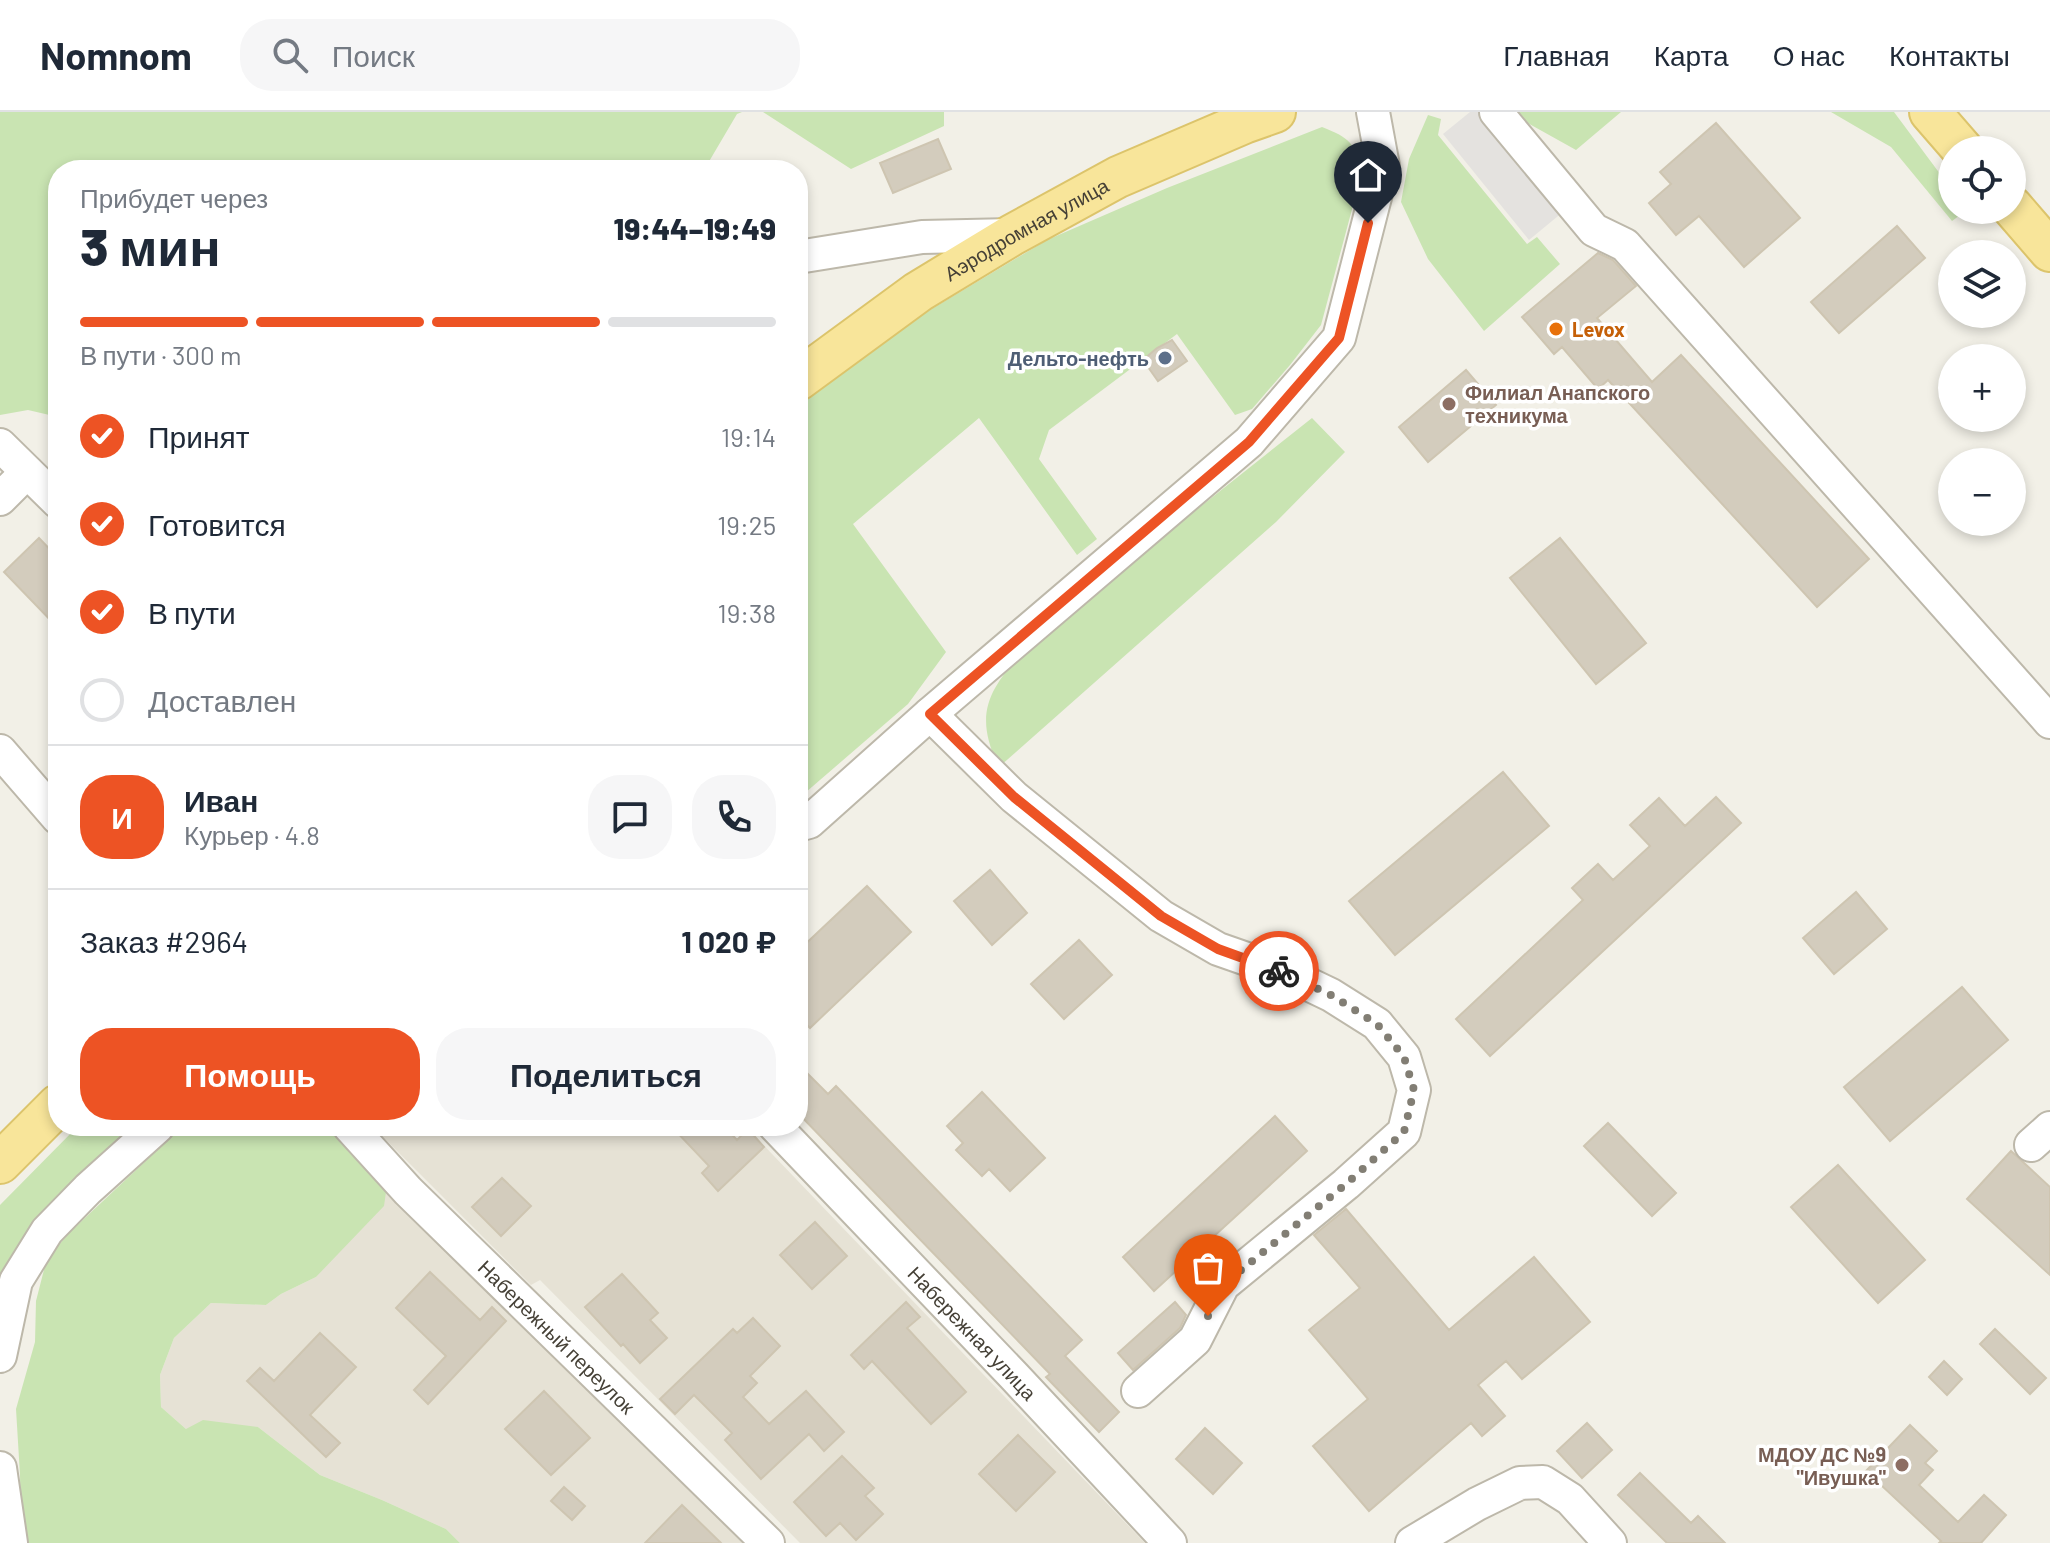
<!DOCTYPE html>
<html lang="ru">
<head>
<meta charset="utf-8">
<style>
  :root { --surface:#fff; --page:#f6f6f7; --text:#1f2937; --muted:#747a83; --line:#e0e1e3; --accent:#ed5324 }
  body { margin:0; font-family:Barlow,sans-serif; background:var(--page); color:var(--text); height:100vh; display:flex; flex-direction:column; font-size:30px; white-space:nowrap }
  * { box-sizing:border-box; margin:0 }
  p { font-size:26px; color:var(--muted) }
  .icon { flex:none; width:44px; height:44px; fill:none; stroke:currentColor; stroke-width:2; stroke-linecap:round; stroke-linejoin:round }
  .map { position:relative; flex:1; overflow:hidden }
  .drawer { position:absolute; left:48px; top:48px; width:760px; height:976px; display:flex; flex-direction:column; background:var(--surface); border-radius:32px; box-shadow:0 4px 12px #0003 }
  .drawer>* { flex:none }
  .fabs { position:absolute; left:1938px; top:24px; display:grid; gap:16px }
  .fabs a { display:grid; place-items:center; width:88px; height:88px; border-radius:50%; background:var(--surface); box-shadow:0 4px 12px #0003; font-size:40px }
  .pin { position:absolute; display:grid; place-items:center; width:68px; height:68px; color:#fff; margin:-82px -34px; border-radius:50% 50% 50% 0; rotate:-45deg; box-shadow:0 0 8px #0007 }
  .pin .icon { rotate:45deg }
  .courier { position:absolute; display:grid; place-items:center; width:80px; height:80px; margin:-40px; border:6px solid #ed5324; border-radius:50%; background:#fff; color:#222; box-shadow:0 2px 10px #0007 }
  .summary em { font-style:normal; font-weight:800 }
  .summary div { display:flex; flex-direction:column-reverse }
  .summary { display:flex; align-items:center; justify-content:space-between; height:136px; padding:0 32px }
  h1 { font-size:52px; font-weight:800; line-height:60px }
  .bar { display:grid; grid-template-columns:repeat(4,1fr); gap:12px 8px; align-content:center; height:96px; padding:0 32px }
  .bar i { height:10px; border-radius:6px; background:var(--line) }
  .bar .current { background:var(--accent) }
  .bar p { grid-column:span 4 }
  .line { display:flex; align-items:center; gap:20px; padding:0 32px; border-top:2px solid var(--line) }
  .line div { flex:1 }
  .round { display:grid; place-items:center; flex:none; width:84px; height:84px; border-radius:32px; background:var(--page) }
  ol { padding:0 32px; list-style:none }
  li { display:flex; align-items:center; gap:24px; height:88px }
  li p { margin-inline-start:auto }
  li .icon { padding:8px; border-radius:50%; background:var(--accent); color:#fff; stroke-width:4 }
  li:last-child { color:var(--muted) }
  li i { width:44px; height:44px; border:4px solid var(--line); border-radius:50% }
  .primary-button { display:flex; gap:16px; margin-top:auto; padding:16px 32px }
  .primary-button a { flex:1; height:92px; border-radius:32px; background:var(--accent); color:#fff; font-size:32px; font-weight:800; line-height:92px; text-align:center }
  .primary-button a+a { background:var(--page); color:var(--text) }
  header { display:flex; align-items:center; gap:48px; box-sizing:border-box; height:112px; padding:0 40px; background:var(--surface); border-bottom:2px solid var(--line) }
  header strong { font-size:38px }
  nav { display:flex; gap:44px; margin-inline-start:auto; font-size:28px }
  .search { width:560px; height:72px; background:var(--page); display:flex; align-items:center; gap:20px; box-sizing:border-box; padding:0 28px; border-radius:32px; color:var(--muted); font-size:30px }
  .map>svg:first-child { display:block }
  .residential { fill:#e6e2d5 }
  .green { fill:#c9e4b2 }
  .parking { fill:#e4e2df }
  .building { fill:#d3ccbd; stroke:#cec5b1; stroke-width:2 }
  .lines { fill:none; stroke-linecap:round; stroke-linejoin:round }
  .minor-casing { stroke:#bdb8aa; stroke-width:36 }
  .major-casing { stroke:#dcc46b; stroke-width:44 }
  .minor { stroke:#fff; stroke-width:32 }
  .major { stroke:#f8e59a; stroke-width:40 }
  .done { stroke:#827e74; stroke-width:8; stroke-dasharray:0 14.4 }
  .route { stroke:#ed5324; stroke-width:10 }
  .food-dot { fill:#e8710a; stroke:#fff; stroke-width:3 }
  .service-dot { fill:#5c6f8a; stroke:#fff; stroke-width:3 }
  .education-dot { fill:#8d6e63; stroke:#fff; stroke-width:3 }
  .labels { text-anchor:middle; dominant-baseline:central; stroke-width:7; stroke-linejoin:round; paint-order:stroke }
  .street-label { font-size:20px; fill:#454036; stroke:#fff }
  .food-label { font-size:20px; font-weight:bold; fill:#c56008; stroke:#fff; text-anchor:start }
  .service-label { font-size:20px; font-weight:bold; fill:#4e5e75; stroke:#fff; text-anchor:end }
  .education-label { font-size:20px; font-weight:bold; fill:#785e54; stroke:#fff; text-anchor:start }
</style>
</head>
<body>
<header>
<strong>Nomnom</strong>
<div class="search"><svg class="icon" aria-label="search" viewBox="0 0 24 24"><circle cx="10" cy="10" r="6"/><path d="M15 15l6 6"/></svg>Поиск</div>
<nav><a>Главная</a><a>Карта</a><a>О нас</a><a>Контакты</a></nav>
</header>
<div class="map">
<svg width="2050" height="1431" viewBox="0 0 2050 1431">
  <rect width="100%" height="100%" fill="#f2f0e7"/>
  <!-- residential -->
  <path class="residential" d="M372,1014H724L737,1028L748,1017L1145,1431H800L540,1168L531,1173Z
    M387,1073L553,1242L743,1431H460L446,1417L382,1388L320,1363L258,1315L186,1317L161,1295L160,1263L174,1226L211,1191L266,1193L281,1182L316,1165Z"/>
  <!-- green -->
  <path class="green" d="M0,0H742L737,2L704,58H58V305L28,298L0,303Z
    M763,0H944V14L851,57Z
    M1508,0H1621L1576,38Z
    M1831,0H1894L1952,78V98H1967L1952,109L1891,35Z
    M1428,3L1441,7L1438,23L1527,132L1537,125L1560,152L1484,219L1428,147L1401,90L1409,47Z
    M1322,15C1350,26 1355,31 1362,60L1321,213L1290,253L1252,297L1235,303L1177,222L1049,318L1039,347L1097,427L1077,443L979,306L853,412L946,540L908,592L798,687V295L819,277L920,204L1047,128L1167,76Z
    M1312,306L1345,340L1276,410L999,655C970,596 994,574 1030,530Z
    M78,1014H142L0,1193V1093Z
    M183,1014H337L342,1031L387,1073L384,1094L316,1165L281,1182L266,1193L211,1191L174,1226L160,1263L161,1295L186,1317L203,1308L258,1315L320,1363L382,1388L446,1417L460,1431H24L21,1425L20,1363L16,1297L35,1230L36,1189L47,1146L71,1119Z"/>
  <!-- parking -->
  <path class="parking" d="M1470,0H1492L1569,95L1529,128L1443,22Z"/>
  <!-- building -->
  <path class="building" d="M1716,11L1800,106L1744,155L1699,104L1676,123L1649,91L1671,72L1660,60Z
    M938,27L951,57L893,81L880,51Z
    M1897,114L1925,146L1839,221L1811,190Z
    M1598,141L1613,148L1636,174L1597,206L1652,270L1681,243L1869,447L1817,495L1608,268L1598,277L1562,235L1554,242L1522,205Z
    M1172,228L1187,249L1158,269L1143,248L1157,236Z
    M1466,258L1496,293L1428,350L1399,315Z
    M39,426L58,446V516L4,460Z
    M1560,426L1646,531L1596,572L1510,466Z
    M1503,660L1549,714L1395,843L1349,789Z
    M1716,685L1741,711L1490,944L1456,907L1583,788L1572,776L1598,752L1613,768L1650,734L1630,713L1659,686L1685,714Z
    M990,758L1027,801L992,833L954,789Z
    M867,774L911,820L810,916L798,904V839Z
    M1856,780L1887,817L1834,862L1803,826Z
    M1079,828L1112,863L1064,907L1031,872Z
    M1962,875L2008,928L1890,1029L1844,975Z
    M798,952L828,982L836,974L1082,1228L1065,1244L1119,1300L1099,1320L1046,1265L1050,1262L798,1001Z
    M982,980L1045,1046L1010,1079L989,1057L982,1064L956,1038L963,1031L947,1014Z
    M1275,1004L1307,1039L1154,1179L1123,1145Z
    M1608,1011L1676,1081L1652,1104L1584,1034Z
    M671,1014H724L737,1028L748,1017L764,1035L718,1079L702,1061L709,1054Z
    M2011,1039L2050,1075V1163L1967,1087Z
    M1838,1053L1925,1148L1878,1191L1791,1095Z
    M502,1066L531,1094L501,1124L472,1095Z
    M1346,1097L1449,1218L1534,1145L1590,1210L1522,1267L1506,1249L1478,1273L1505,1304L1482,1324L1471,1311L1369,1399L1313,1334L1368,1287L1309,1218L1360,1176L1314,1123Z
    M815,1110L847,1144L812,1177L780,1143Z
    M430,1160L480,1208L492,1195L506,1209L428,1292L414,1278L446,1244L396,1196Z
    M622,1162L658,1201L650,1208L667,1226L640,1251L623,1232L621,1234L585,1195Z
    M906,1190L920,1205L907,1216L966,1280L931,1312L872,1249L864,1257L851,1243Z
    M1175,1190L1186,1203L1180,1216L1133,1258L1118,1241Z
    M753,1206L780,1234L750,1264L757,1271L743,1285L769,1312L806,1279L844,1320L824,1339L809,1322L761,1367L725,1328L732,1321L694,1283L675,1302L660,1287L733,1217L737,1221Z
    M1995,1217L2046,1266L2030,1282L1980,1232Z
    M320,1221L356,1255L310,1303L340,1331L326,1345L247,1269L260,1256L274,1269Z
    M1944,1249L1962,1267L1947,1283L1929,1265Z
    M544,1279L590,1326L551,1363L505,1317Z
    M1587,1311L1612,1338L1582,1366L1557,1339Z
    M1910,1313L1937,1339L1925,1351L1933,1358L1919,1373L1958,1410L1984,1383L2006,1403L1981,1431H1939L1941,1429L1866,1359Z
    M1205,1316L1242,1351L1213,1382L1176,1347Z
    M1018,1323L1055,1360L1016,1399L979,1362Z
    M842,1344L874,1376L865,1384L883,1402L856,1428L840,1411L826,1424L794,1390Z
    M1640,1361L1691,1411L1698,1404L1725,1431H1667L1618,1383Z
    M564,1375L585,1394L572,1408L551,1389Z
    M682,1393L721,1431H645Z"/>
  <g class="lines">
    <!-- minor casing -->
    <g class="minor-casing">
      <g id="minor">
        <path d="M1496,0L1594,118L1625,133L2050,610"/>
        <path d="M798,145L922,125L1012,123"/>
        <path d="M0,333L58,390"/>
        <path d="M0,387L27,360"/>
        <path d="M930,602L1014,685L1161,804L1218,837L1281,859L1331,883L1377,912L1404,945L1414,978L1404,1020L1346,1072L1223,1173L1195,1228L1138,1279"/>
        <path d="M0,639L58,706"/>
        <path d="M798,713L809,710L930,602L1249,330L1339,226L1383,54L1373,0"/>
        <path id="s1" d="M349,1014L408,1079L768,1431"/>
        <path id="s2" d="M775,1014L1014,1264L1170,1431"/>
        <path d="M2031,1033L2050,1016"/>
        <path d="M0,1244L16,1169L47,1119L88,1077L158,1014"/>
        <path d="M0,1356L11,1431"/>
        <path d="M1412,1431L1477,1392L1520,1371L1543,1370L1570,1387L1610,1431"/>
      </g>
    </g>
    <!-- major casing -->
    <g class="major-casing">
      <g id="major">
        <path d="M1930,0L1963,38"/>
        <path d="M2012,95L2050,139"/>
        <path id="s3" d="M798,268L918,180L1012,123L1118,65L1244,11L1275,0"/>
        <path d="M0,1051L58,993"/>
      </g>
    </g>
    <!-- minor -->
    <use href="#minor" class="minor"/>
    <!-- major -->
    <use href="#major" class="major"/>
  </g>
  <g class="lines">
    <!-- done -->
    <path class="done" d="M1208,1204L1223,1173L1346,1072L1404,1020L1414,978L1404,945L1377,912L1331,883L1279,859"/>
    <!-- route -->
    <path class="route" d="M1279,859L1218,837L1161,804L1014,685L930,602L1249,330L1339,226L1368,111"/>
  </g>
  <!-- markers -->
  <circle class="food-dot" cx="1556" cy="217" r="8"/>
  <circle class="service-dot" cx="1165" cy="246" r="8"/>
  <g class="education-dot">
    <circle cx="1449" cy="292" r="8"/>
    <circle cx="1902" cy="1353" r="8"/>
  </g>
  <g class="labels">
    <!-- street labels -->
    <g class="street-label">
      <text stroke="none"><textPath href="#s3" startOffset="274">Аэродромная улица</textPath></text>
      <text stroke="none"><textPath href="#s2" startOffset="286">Набережная улица</textPath></text>
      <text stroke="none"><textPath href="#s1" startOffset="296">Набережный переулок</textPath></text>
    </g>
    <!-- food labels -->
    <g class="food-label">
      <text x="1572" y="217">Levox</text>
    </g>
    <!-- service labels -->
    <g class="service-label">
      <text x="1149" y="246">Дельто-нефть</text>
    </g>
    <!-- education labels -->
    <g class="education-label">
      <text x="1465" y="280">Филиал Анапского<tspan x="1465" dy="23">техникума</tspan></text>
      <text x="1886" y="1342" text-anchor="end">МДОУ ДС №9<tspan x="1886" dy="23">"Ивушка"</tspan></text>
    </g>
  </g>
</svg>
<div class="fabs">
<a><svg class="icon" aria-label="locate" viewBox="0 0 24 24"><circle cx="12" cy="12" r="6"/><path d="M12 2v4M12 18v4M2 12h4M18 12h4"/></svg></a>
<a><svg class="icon" aria-label="layers" viewBox="0 0 24 24"><path d="M12 4l9 5-9 5-9-5zM3 14l9 5 9-5"/></svg></a>
<a>+</a>
<a>−</a>
</div>
<div class="pin" style="left:1208px;top:1204px;background:#ea580c"><svg class="icon" aria-label="bag" viewBox="0 0 24 24"><path d="M5 8h14l-1 12H6zM9 8a3 3 0 0 1 6 0"/></svg></div>
<div class="pin" style="left:1368px;top:111px;background:#1f2937"><svg class="icon" aria-label="home" viewBox="0 0 24 24"><path d="M3 11l9-7 9 7M6 9v11h12V9"/></svg></div>
<div class="courier" style="left:1279px;top:859px"><svg class="icon" aria-label="bike" viewBox="0 0 24 24"><circle cx="6" cy="16" r="4"/><circle cx="18" cy="16" r="4"/><path d="M6 16l4-8h5l3 8M10 8l3 8H6M13 5h3"/></svg></div>
<section class="drawer">
<div class="summary"><div><h1>3 мин</h1><p>Прибудет через</p></div><em>19:44–19:49</em></div>
<div class="bar"><i class="current"></i><i class="current"></i><i class="current"></i><i></i><p>В пути · 300 m</p></div>
<ol>
<li><svg class="icon" aria-label="check" viewBox="0 0 24 24"><path d="M5 12l5 5 9-10"/></svg>Принят<p>19:14</p></li>
<li><svg class="icon" aria-label="check" viewBox="0 0 24 24"><path d="M5 12l5 5 9-10"/></svg>Готовится<p>19:25</p></li>
<li><svg class="icon" aria-label="check" viewBox="0 0 24 24"><path d="M5 12l5 5 9-10"/></svg>В пути<p>19:38</p></li>
<li><i></i>Доставлен</li>
</ol>
<div class="line" style="height:144px"><b class="round" style="background:var(--accent);color:#fff">И</b><div><b>Иван</b><p>Курьер · 4.8</p></div><a class="round"><svg class="icon" aria-label="chat" viewBox="0 0 24 24"><path d="M4 5h16v11H9l-5 4z"/></svg></a><a class="round"><svg class="icon" aria-label="phone" viewBox="0 0 24 24"><path d="M5 4h4l2 5-3 2q2 4 5 5l2-3 5 2v4C11 20 4 13 5 4z"/></svg></a></div>
<div class="line" style="height:104px"><div>Заказ #2964</div><b>1 020 ₽</b></div>
<div class="primary-button"><a>Помощь</a><a>Поделиться</a></div>
</section>
</div>
</body>
</html>
